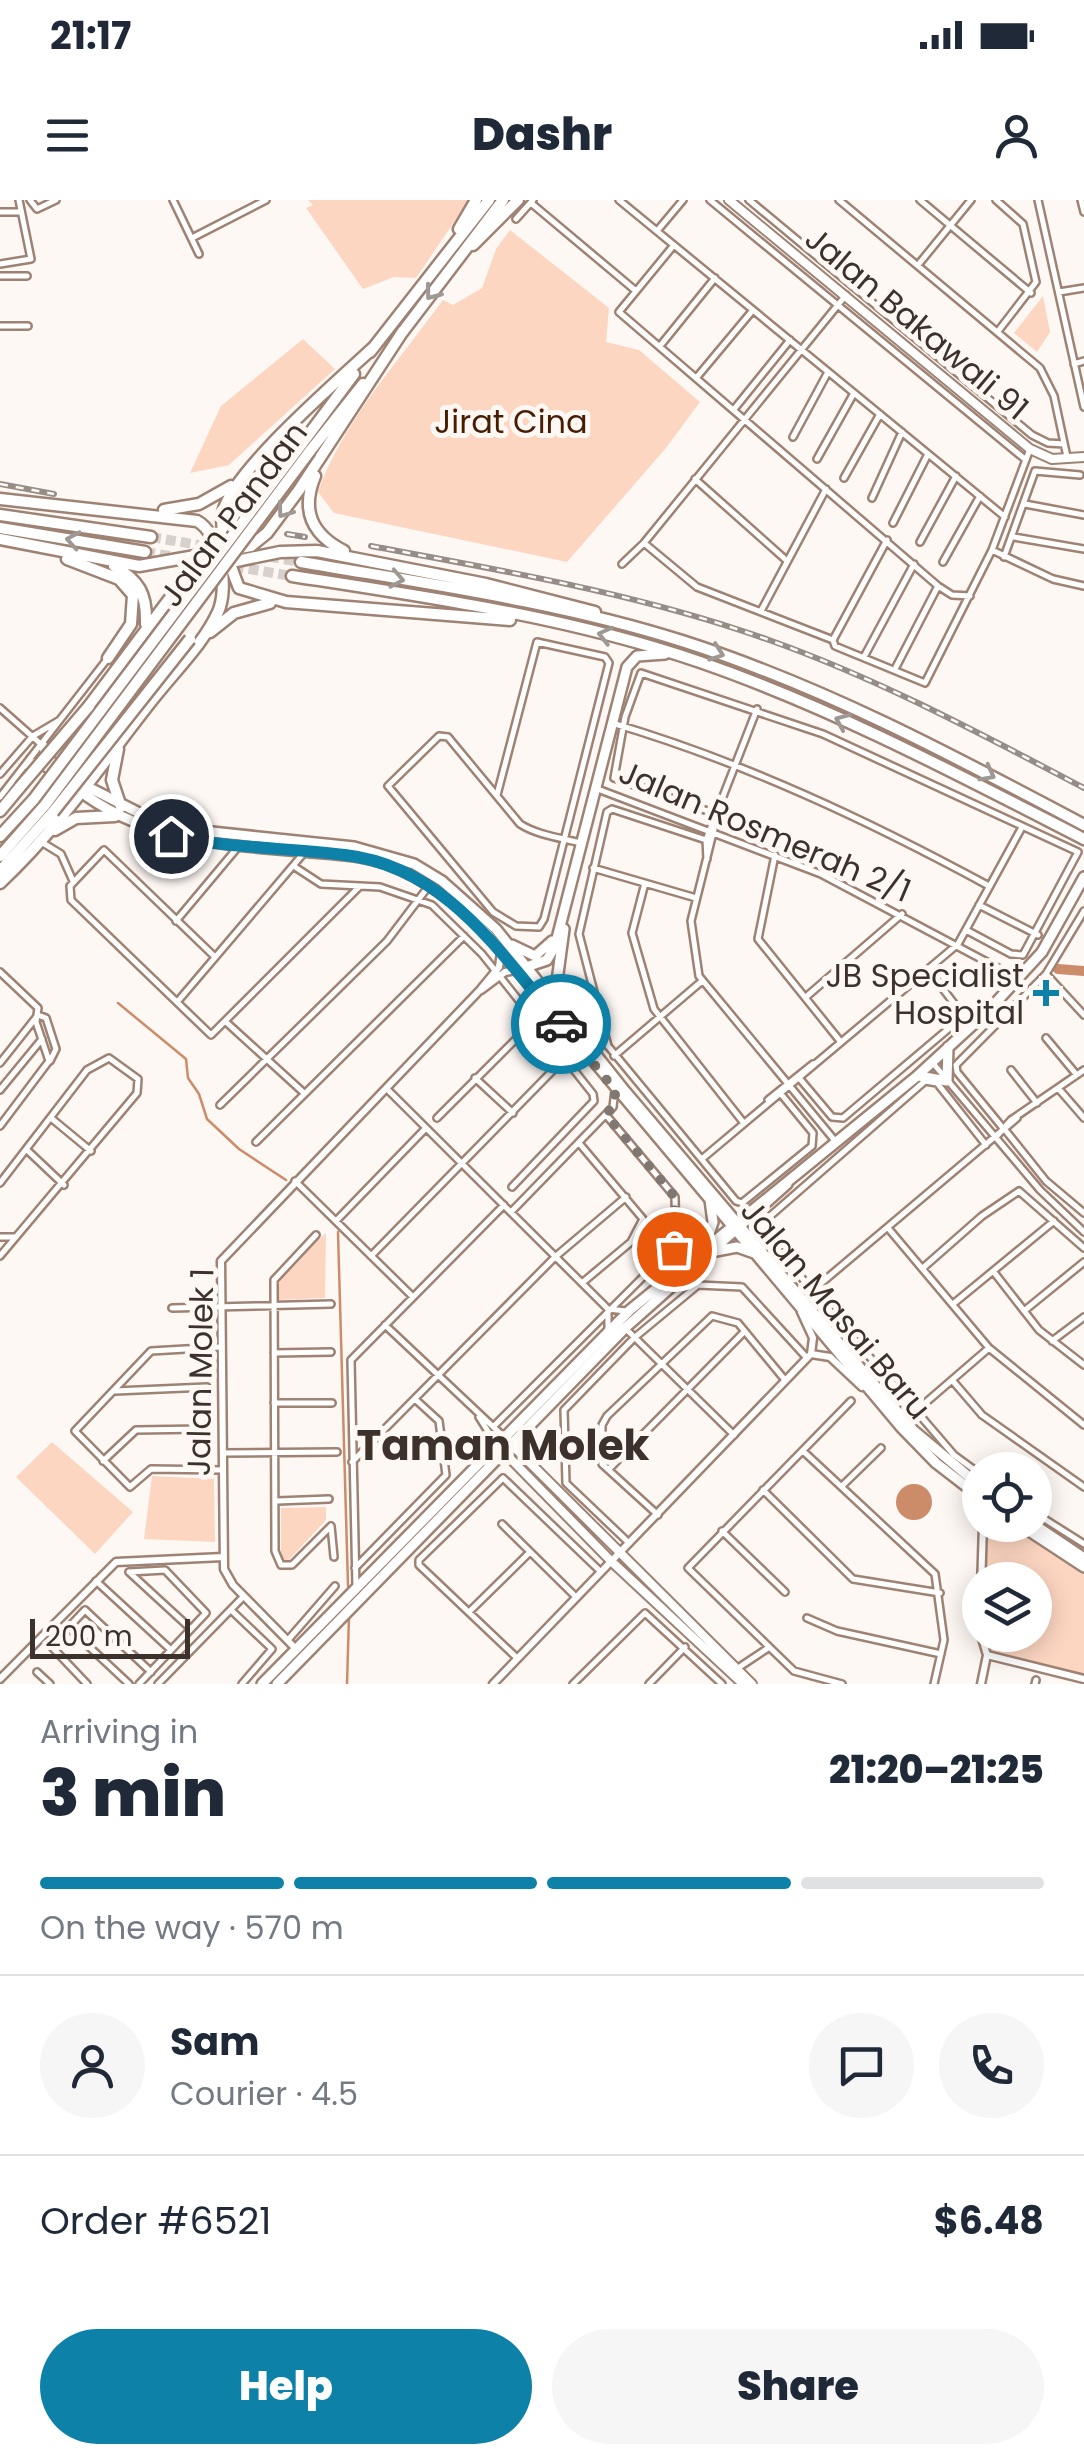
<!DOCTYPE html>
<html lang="en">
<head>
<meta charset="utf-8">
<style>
  :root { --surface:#fff; --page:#f6f6f7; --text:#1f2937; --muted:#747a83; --line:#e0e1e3; --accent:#0e81a8 }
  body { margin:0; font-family:Poppins,sans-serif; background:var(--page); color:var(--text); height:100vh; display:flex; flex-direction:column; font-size:38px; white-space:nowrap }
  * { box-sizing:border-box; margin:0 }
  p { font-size:32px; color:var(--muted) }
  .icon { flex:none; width:55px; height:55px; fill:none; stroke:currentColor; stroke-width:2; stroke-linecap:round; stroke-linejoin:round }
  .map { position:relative; height:1484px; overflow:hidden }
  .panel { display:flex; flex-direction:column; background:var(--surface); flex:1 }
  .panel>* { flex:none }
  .fabs { position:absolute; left:962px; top:1252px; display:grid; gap:20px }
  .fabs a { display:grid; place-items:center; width:90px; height:90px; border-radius:50%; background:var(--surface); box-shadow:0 5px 25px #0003; font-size:50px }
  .scale { position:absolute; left:30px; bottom:25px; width:160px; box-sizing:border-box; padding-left:10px; border:5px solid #3d312b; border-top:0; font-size:28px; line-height:35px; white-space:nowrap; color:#3d312b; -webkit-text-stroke:8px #fef8f4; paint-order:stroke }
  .pin { position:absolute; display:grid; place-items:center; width:85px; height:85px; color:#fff; margin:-42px; border:5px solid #fff; border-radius:50%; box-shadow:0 2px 10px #0007 }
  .courier { position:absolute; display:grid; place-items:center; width:100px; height:100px; margin:-50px; border:8px solid #0e81a8; border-radius:50%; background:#fff; color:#222; box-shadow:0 2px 12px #0007 }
  .head em { font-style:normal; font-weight:800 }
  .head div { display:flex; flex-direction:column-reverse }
  .head { display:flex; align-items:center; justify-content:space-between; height:170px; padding:0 40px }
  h1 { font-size:65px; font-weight:800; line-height:75px }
  .bar { display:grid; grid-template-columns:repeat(4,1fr); gap:15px 10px; align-content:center; height:120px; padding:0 40px }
  .bar i { height:12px; border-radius:8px; background:var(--line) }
  .bar .active { background:var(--accent) }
  .bar p { grid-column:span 4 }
  .line { display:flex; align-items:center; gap:25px; padding:0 40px; border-top:2px solid var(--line) }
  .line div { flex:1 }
  .round { display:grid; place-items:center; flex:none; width:105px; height:105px; border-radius:52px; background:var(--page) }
  .cta { display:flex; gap:20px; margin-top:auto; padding:20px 40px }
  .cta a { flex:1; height:115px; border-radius:60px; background:var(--accent); color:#fff; font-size:40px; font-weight:800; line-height:115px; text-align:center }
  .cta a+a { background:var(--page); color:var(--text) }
  .status { display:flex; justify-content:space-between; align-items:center; height:70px; padding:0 50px; background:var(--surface); direction:ltr }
  .status svg { height:28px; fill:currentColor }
  header { display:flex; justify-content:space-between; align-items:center; height:130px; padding:0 40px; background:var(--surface); font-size:45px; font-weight:800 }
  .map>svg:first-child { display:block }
  .green { fill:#fdd6c2 }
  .water { fill:#cc8c6a }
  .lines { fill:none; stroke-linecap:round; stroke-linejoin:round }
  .stream { stroke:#cc8c6a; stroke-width:2.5 }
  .river { stroke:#cc8c6a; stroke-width:10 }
  .trunk-tunnel { stroke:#d7d0cc; stroke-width:10; stroke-dasharray:10 5; stroke-linecap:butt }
  .minor-casing { stroke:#9e8374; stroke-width:10 }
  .tertiary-casing { stroke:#9e8374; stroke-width:11 }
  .secondary-casing { stroke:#9e8374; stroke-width:12 }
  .primary-casing { stroke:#9e8374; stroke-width:14 }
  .trunk-casing { stroke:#9e8374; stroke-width:15 }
  .minor { stroke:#fff; stroke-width:5 }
  .tertiary { stroke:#fff; stroke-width:6 }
  .secondary { stroke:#fff; stroke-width:8 }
  .primary { stroke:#fff; stroke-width:9 }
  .trunk { stroke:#fff; stroke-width:10 }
  .rail-casing { stroke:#968d87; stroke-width:6 }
  .rail { stroke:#fef8f4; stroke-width:2.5; stroke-dasharray:8; stroke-linecap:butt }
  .trunk-bridge-casing { stroke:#9e8374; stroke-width:15; stroke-linecap:butt }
  .trunk-bridge { stroke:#fff; stroke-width:10 }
  .oneway { stroke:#9e9895 }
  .done { stroke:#817771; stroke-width:10; stroke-dasharray:0 18 }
  .route { stroke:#0e81a8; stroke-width:12 }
  .poi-dot { fill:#0e81a8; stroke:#fef8f4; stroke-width:4 }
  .labels { text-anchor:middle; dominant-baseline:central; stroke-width:10; stroke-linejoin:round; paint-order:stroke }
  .street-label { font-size:32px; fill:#3d312b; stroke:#fef8f4 }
  .park-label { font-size:32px; fill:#461d03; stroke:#fef8f4 }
  .poi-label { font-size:32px; fill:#3d312b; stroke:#fef8f4; text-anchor:end }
  .district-label { font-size:42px; font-weight:bold; fill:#3d312b; stroke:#fef8f4 }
</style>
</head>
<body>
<div class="status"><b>21:17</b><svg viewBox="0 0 49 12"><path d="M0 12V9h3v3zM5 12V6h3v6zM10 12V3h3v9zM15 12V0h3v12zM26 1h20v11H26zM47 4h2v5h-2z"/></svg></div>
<header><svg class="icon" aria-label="menu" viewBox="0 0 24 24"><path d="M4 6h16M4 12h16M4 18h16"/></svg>Dashr<svg class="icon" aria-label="person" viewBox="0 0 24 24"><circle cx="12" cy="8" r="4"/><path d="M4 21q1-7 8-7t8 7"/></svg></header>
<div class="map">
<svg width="1084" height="1484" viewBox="0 0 1084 1484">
  <rect width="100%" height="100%" fill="#fef8f4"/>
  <!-- green -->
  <path class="green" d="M308,0H469L416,78L394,77L363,89L306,8L313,5Z
    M510,30L609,108L606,142L639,150L700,202L666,248L567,362L334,313L318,292C342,223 400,159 443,100L453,105L482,88L496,49Z
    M1043,96L1050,132L1037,152L1014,133Z
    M303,139L335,169L229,265L190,273L221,206Z
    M326,1033L325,1098L276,1100V1078Z
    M52,1242L133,1312L95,1354L16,1277Z
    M152,1276L214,1279L215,1342L144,1339Z
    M326,1307V1320L287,1362L281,1360V1308Z
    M988,1325H1008L1084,1375V1475L993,1455L985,1435H1035V1380H984Z"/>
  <!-- water -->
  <path class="water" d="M896 1302a18 18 0 1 1 36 0a18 18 0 1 1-36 0Z"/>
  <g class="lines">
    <!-- stream -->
    <path class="stream" d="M118,803L186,859L188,878L199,894L207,919L239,949L286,980
      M338,1032L348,1386
      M347,1484L349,1416"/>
    <!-- river -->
    <path class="river" d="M1058,769L1084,771"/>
    <!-- trunk-tunnel -->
    <path class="trunk-tunnel" d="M151,337L301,362
      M145,352L292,376"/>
    <!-- minor casing -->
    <g class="minor-casing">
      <path id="minor" d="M30,0L37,9L56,0
        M173,0L199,54
        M619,0L1005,317
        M710,0L1026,260
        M749,0L1032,235L1048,243L1064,244
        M839,0L1040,168L1054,196L1067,257
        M920,0L1031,93
        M996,0L1023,24L1036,82L999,130
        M1038,0L1084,207
        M1081,0L1084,12
        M531,3L636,91
        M0,12H21
        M516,19L533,0
        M657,31L683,0
        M192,38L266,0
        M674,45L619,112L938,386L952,395L970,396
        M0,64L31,59L19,0
        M918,65L971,0
        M0,76H27
        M1059,92L1084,88
        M0,126H28
        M660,146L715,78
        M1074,164L1084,161
        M697,177L753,110
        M735,208L790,140
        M793,237L828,172
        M817,259L854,193
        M844,278L880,214
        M695,279L786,360
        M872,298L902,232
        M1025,304L1084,315
        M893,323L928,254
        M1014,337L1084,349
        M920,342L956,276
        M644,343L697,387L833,440L835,446L925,483L992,350L1030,249
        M992,350L1053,379L1084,386
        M1004,357L1035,271L1080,275
        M943,362L980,296
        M622,364L644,343L846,95
        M761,411L826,289
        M833,440L887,340
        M865,455L914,364
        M896,467L938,386
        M0,508L43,546
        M612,523C744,562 869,621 989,686
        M0,574L33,536L60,520
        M595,588L821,674L1019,779
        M497,595L537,442L605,457L609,463L544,719L539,727L516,726L493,712L388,586L439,536L448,537L520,624C537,635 561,638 581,643
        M0,597L108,458
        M719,615L614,578L625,517L641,473L823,534L1078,652L1023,755L1011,754L966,730
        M714,629L691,721L699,776L836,942
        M706,640L612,609L607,612L579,734L608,846L736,1001L742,1003L812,946L813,933L781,894
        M43,643L61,654L73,681
        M775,655L758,739L840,841
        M707,659L706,640L757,509
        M295,667L321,684L380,687L432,705L482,754L593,894L594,901L512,987
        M593,668L696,698
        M645,683L632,733L654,809L743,922
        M979,705L1038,735
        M176,721L238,647
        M215,757L104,650L70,686L71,700L211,835L359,687
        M928,769L971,826
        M0,772L38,808L36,822L49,861L0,926
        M1046,774L1084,815
        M806,797L902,714
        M178,801L303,654
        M226,822L304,893
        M1046,838L1076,874
        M614,856L702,781
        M932,862L1040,990L1084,1032
        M0,863L38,815L46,818L56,849L50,861
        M1011,870L1037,903
        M475,878L513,913
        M800,879L832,917L843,918L966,814
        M386,888L608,1109L626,1111
        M1058,888L1084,918
        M0,890L42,839
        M768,900L813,864
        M220,905L387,741L428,687
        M51,918L91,951
        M437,918L533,822
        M1002,927L957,872L956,865L1046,774L1084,711
        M1006,931L1046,981L1084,1013
        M996,937L1011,920L1084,870
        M256,942L464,736
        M579,943L643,1019L631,1042L582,1083
        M27,950L64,985
        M703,958L958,744L1021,629
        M295,981L413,1097
        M0,983L87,870L109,858L138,879L137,893L0,1056
        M511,1012L613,907L615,890
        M336,1021L426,928
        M888,1028L989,1148L1084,1225
        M316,1035L274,1080L275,1351L281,1365H292L331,1326L334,1357
        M0,1037H16
        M371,1056L563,860
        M924,1067L982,1016L1019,991L1084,1048
        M993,1071L1039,1130L1084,1165
        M813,1090L1017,918
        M953,1104L1054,1021
        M172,1108L331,1104
        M1024,1111L1084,1062
        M385,1125L504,1237
        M625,1128L734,1235
        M608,1130V1109
        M1052,1141L1084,1117
        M220,1147L151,1151L75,1231L130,1287L151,1269L223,1270
        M274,1153L331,1152
        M952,1180L982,1215L1084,1287
        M115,1191L207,1187
        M274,1203H332
        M916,1211L989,1148
        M479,1217L496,1244
        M494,1226L676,1044L675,997L606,915
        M803,1251L935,1374L944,1440L934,1484
        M223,1253L337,1252
        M103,1261L136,1230L204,1229
        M352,1262L555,1057L626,997
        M609,1269L744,1132
        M980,1274L954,1255L782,1055L761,1024L925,881L937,883L986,945
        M842,1286L881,1248
        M763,1290L853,1379L940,1393
        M277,1301L329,1299
        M1035,1313L1084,1344
        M658,1315L602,1264V1225L607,1216L712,1116L738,1123L785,1180
        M502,1324L575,1396
        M722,1331L785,1392
        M629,1343L566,1283L564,1210L634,1138L698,1085L742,1087L807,1158
        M355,1368L446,1275L439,1221L416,1200
        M129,1372L165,1370L206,1413L139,1484
        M129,1372L191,1429
        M96,1381L171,1450
        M356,1387L351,1160L504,1005
        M231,1410L272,1449L242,1484
        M469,1412L530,1352
        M807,1418L837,1431L941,1454
        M68,1427L129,1484
        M288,1440L335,1386
        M517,1458L419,1365V1360L503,1278L600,1371
        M738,1468L768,1448
        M37,1472L50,1484
        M87,1484L51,1446L85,1410L151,1472
        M158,1484L244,1396
        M573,1484L645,1413L722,1484
        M649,1484L685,1447
        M842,1484L794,1471L688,1368L851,1201
        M1035,1484L1036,1480"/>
    </g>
    <!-- tertiary casing -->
    <g class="tertiary-casing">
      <path id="tertiary" d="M481,790L505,772L516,770
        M811,1154L830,1157L862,1187
        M980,1420L983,1325
        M981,1435L987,1455L981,1484
        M296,1449L233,1385L224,1369L221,1061L480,790L499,767L501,752
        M987,1455L1084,1479
        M0,1479L116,1362L223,1357
        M493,1484L811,1154L813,1138L801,1112"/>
    </g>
    <!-- secondary casing -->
    <g class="secondary-casing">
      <path id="secondary" d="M729,0L1030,249L1052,259L1084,257
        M504,1237L752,1484
        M502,1250L611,1361L743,1484"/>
    </g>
    <!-- primary casing -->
    <g class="primary-casing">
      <path id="primary" d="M43,546L49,560L86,586L155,621L193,630L354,647L414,664L442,681L496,729L625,891L913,1230L980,1286
        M28,565L40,562L60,576
        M76,588C145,643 227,644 311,652C336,654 363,655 387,664C427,679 458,704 487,734L901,1227L936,1263L980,1297
        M564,729L557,781L570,815
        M512,745L535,756L552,741
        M523,768L547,760L555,746L627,467L637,456L665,454
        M919,876L947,881L948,847
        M706,1043L713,1022L710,1000
        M716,1051L737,1047L754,1053
        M1020,1325L1084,1367
        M1035,1325L1084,1358
        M262,1484L630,1110L916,877L989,810L1042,752L1084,677
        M277,1484L625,1128L787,984"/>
    </g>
    <!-- trunk casing -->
    <g class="trunk-casing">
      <path id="trunk" d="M459,29L476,0
        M473,45L518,0
        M401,134L503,0
        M374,147C341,178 229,274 223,313C219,335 231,368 239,388L286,402L510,420
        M370,152L489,0
        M301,245L354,174
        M310,251L363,184
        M315,276C301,310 311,334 344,351
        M0,299L197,321C221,334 229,388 218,412C204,443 174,472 153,499C104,561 58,629 0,683
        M164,310L199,304L231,286
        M0,315L151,337
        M0,328L145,352
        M0,339L139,366L251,346L267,333L299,290L403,131
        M67,359L119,379L133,395L131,424L108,458
        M301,362C428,384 559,402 682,441C823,486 954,556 1084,625
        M114,366C139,380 147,394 146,424
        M292,376C428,397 569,417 700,462C833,508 959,575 1084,639
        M210,432L234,413L270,403
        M89,506L185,378L198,369L280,352L317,351L486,384L595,412
        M118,549L112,580L121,607
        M0,611L20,587
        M55,630L76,618L115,616
        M0,636L34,599
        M0,656L45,605
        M0,671L53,612"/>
    </g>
    <!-- minor -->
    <use href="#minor" class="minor"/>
    <!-- tertiary -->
    <use href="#tertiary" class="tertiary"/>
    <!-- secondary -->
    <use href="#secondary" class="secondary"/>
    <!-- primary -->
    <use href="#primary" class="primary"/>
    <!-- trunk -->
    <use href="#trunk" class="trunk"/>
    <!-- rail casing -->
    <g class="rail-casing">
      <path id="rail" d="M0,284L54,294
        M287,334L305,337
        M371,346C505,371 640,394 769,440C879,479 981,534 1084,588"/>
    </g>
    <!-- rail -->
    <use href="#rail" class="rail"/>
    <!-- trunk-bridge casing -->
    <g class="trunk-bridge-casing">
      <path id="trunk-bridge" d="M20,587L89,506
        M34,599L301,245
        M45,605L310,251
        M53,612L190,439"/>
    </g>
    <!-- trunk-bridge -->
    <use href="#trunk-bridge" class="trunk-bridge"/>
  </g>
  <!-- one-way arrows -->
  <defs><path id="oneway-chevron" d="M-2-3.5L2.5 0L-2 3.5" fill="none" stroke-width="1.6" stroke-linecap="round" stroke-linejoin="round" transform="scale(2.5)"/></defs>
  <g class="oneway">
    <use href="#oneway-chevron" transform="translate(432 93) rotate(127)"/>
    <use href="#oneway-chevron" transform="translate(284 311) rotate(126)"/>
    <use href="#oneway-chevron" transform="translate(73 340) rotate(-170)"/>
    <use href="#oneway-chevron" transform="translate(397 379) rotate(11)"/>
    <use href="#oneway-chevron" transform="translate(605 435) rotate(-166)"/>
    <use href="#oneway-chevron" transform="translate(717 453) rotate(19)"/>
    <use href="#oneway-chevron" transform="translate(842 521) rotate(-157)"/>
    <use href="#oneway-chevron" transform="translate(988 574) rotate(28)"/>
  </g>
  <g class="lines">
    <!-- done -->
    <path class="done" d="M561,824L615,890V903L606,915L675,997L674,1049"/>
    <!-- route -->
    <path class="route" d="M171,636C228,648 288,648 345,655C447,667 499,753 561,824"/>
  </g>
  <!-- markers -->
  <path class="poi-dot" d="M1041 778h10v10h10v10h-10v10h-10v-10h-10v-10h10z"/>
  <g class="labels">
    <!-- street labels -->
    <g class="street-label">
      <text transform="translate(917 123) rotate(40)">Jalan Bakawali 91</text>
      <text transform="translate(233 314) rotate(-53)">Jalan Pandan</text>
      <text transform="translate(765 631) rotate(23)">Jalan Rosmerah 2/1</text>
      <text transform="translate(836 1109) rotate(50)">Jalan Masai Baru</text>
      <text transform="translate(200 1172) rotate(-89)">Jalan Molek 1</text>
    </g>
    <!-- park labels -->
    <g class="park-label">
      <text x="511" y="221">Jirat Cina</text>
    </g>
    <!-- poi labels -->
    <g class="poi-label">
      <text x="1024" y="775">JB Specialist<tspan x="1024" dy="37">Hospital</tspan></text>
    </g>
    <!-- district labels -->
    <g class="district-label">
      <text x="503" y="1245">Taman Molek</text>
    </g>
  </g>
</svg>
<div class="fabs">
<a><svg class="icon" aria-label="locate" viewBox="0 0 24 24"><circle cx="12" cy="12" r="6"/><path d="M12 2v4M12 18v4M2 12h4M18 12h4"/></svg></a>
<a><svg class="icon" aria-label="layers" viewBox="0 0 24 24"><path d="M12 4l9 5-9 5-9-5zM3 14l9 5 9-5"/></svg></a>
</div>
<div class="scale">200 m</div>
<div class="pin" style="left:674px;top:1049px;background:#ea580c"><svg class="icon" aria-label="bag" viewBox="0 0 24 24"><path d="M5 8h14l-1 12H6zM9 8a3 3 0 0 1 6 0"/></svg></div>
<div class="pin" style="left:171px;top:636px;background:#1f2937"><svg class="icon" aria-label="home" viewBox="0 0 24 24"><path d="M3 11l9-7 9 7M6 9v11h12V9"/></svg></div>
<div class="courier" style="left:561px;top:824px"><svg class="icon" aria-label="car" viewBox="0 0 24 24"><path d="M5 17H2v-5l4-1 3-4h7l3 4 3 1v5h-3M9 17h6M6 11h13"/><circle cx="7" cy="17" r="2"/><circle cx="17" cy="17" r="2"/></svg></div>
</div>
<section class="panel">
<div class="head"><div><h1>3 min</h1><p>Arriving in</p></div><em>21:20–21:25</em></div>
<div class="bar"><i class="active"></i><i class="active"></i><i class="active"></i><i></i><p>On the way · 570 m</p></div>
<div class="line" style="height:180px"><a class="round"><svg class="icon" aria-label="person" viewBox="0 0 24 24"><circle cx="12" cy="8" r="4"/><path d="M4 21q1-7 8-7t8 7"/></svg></a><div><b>Sam</b><p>Courier · 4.5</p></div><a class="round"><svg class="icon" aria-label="chat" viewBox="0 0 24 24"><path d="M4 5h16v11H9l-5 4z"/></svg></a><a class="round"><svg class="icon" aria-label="phone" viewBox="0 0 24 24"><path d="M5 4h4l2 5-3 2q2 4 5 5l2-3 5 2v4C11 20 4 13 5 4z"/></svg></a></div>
<div class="line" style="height:130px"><div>Order #6521</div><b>$6.48</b></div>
<div class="cta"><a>Help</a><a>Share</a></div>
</section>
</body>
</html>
